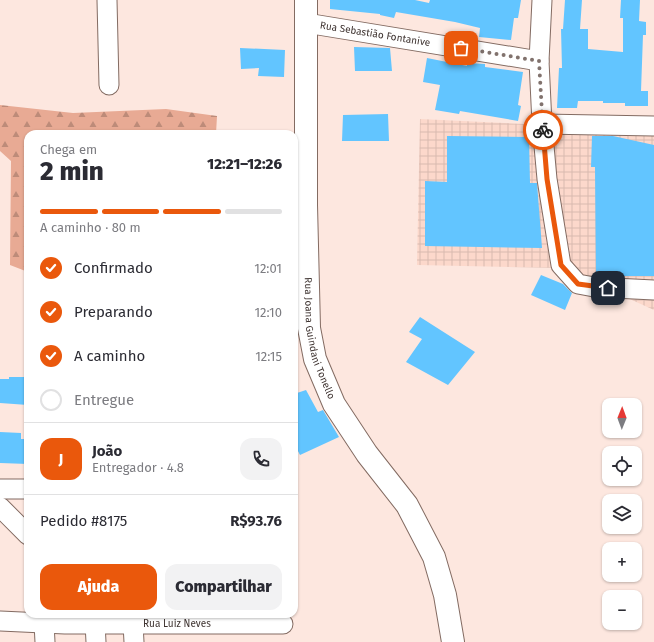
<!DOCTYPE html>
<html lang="pt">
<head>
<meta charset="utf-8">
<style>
  :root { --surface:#fff; --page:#f2f2f3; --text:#2b2b33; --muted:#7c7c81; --line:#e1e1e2; --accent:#ea580c }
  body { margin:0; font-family:"Fira Sans",sans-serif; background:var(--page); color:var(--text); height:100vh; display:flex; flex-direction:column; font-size:15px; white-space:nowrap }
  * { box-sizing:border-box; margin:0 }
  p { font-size:13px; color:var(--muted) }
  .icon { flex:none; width:22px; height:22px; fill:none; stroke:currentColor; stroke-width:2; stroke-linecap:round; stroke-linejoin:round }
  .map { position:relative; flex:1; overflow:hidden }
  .sheet { position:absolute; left:24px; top:130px; width:274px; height:488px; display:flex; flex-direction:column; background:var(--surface); border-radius:12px; box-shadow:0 1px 3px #0004 }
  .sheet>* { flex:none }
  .needle { width:26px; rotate:1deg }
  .tools { position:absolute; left:602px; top:398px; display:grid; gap:8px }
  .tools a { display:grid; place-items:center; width:40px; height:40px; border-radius:8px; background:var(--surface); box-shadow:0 1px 3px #0004; font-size:20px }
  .pin { position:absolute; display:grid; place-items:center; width:34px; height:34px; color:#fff; margin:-17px; border-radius:8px; box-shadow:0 2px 6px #0006 }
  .courier { position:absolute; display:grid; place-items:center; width:40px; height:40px; margin:-20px; border:3px solid #ea580c; border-radius:50%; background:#fff; color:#222; box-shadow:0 1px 5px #0007 }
  .overview em { font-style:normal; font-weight:800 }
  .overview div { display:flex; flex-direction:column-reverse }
  .overview { display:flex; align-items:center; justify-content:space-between; height:68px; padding:0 16px }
  h1 { font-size:26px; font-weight:800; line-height:30px }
  .bar { display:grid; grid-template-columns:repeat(4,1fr); gap:6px 4px; align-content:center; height:48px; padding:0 16px }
  .bar i { height:5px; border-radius:3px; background:var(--line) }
  .bar .on { background:var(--accent) }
  .bar p { grid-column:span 4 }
  .line { display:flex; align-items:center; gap:10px; padding:0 16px; border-top:1px solid var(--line) }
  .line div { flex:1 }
  .round { display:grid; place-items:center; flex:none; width:42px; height:42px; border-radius:12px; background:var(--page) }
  ol { padding:0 16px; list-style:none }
  li { display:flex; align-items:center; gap:12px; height:44px }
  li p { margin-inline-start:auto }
  li .icon { padding:4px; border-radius:50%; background:var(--accent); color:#fff; stroke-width:4 }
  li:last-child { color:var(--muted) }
  li i { width:22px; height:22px; border:2px solid var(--line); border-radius:50% }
  .primary-button { display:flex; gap:8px; margin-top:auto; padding:8px 16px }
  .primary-button a { flex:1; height:46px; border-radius:12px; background:var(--accent); color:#fff; font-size:16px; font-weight:800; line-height:46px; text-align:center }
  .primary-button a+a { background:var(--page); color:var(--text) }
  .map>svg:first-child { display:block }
  .industrial { fill:url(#industrial-grid) }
  .forest { fill:url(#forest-firs) }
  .building { fill:#62c5ff }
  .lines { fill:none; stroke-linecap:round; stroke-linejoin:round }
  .minor-casing { stroke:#836b62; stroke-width:21 }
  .major-casing { stroke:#836b62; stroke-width:24 }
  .minor { stroke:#fff; stroke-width:19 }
  .major { stroke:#fff; stroke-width:22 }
  .done { stroke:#81726d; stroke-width:4; stroke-dasharray:0 7.2 }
  .route { stroke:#ea580c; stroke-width:5 }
  .labels { text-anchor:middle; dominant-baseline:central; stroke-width:3; stroke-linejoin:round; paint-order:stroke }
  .street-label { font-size:10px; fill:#3e3330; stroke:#fff }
</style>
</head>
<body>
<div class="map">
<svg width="654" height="642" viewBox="0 0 654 642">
  <defs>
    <pattern id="industrial-grid" width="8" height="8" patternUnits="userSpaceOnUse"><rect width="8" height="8" fill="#fcd8cb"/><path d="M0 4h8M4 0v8" fill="none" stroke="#d9baaf"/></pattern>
    <pattern id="forest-firs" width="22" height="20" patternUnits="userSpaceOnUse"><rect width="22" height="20" fill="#e8aa94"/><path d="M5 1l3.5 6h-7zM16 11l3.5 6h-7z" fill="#bd8b79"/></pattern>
  </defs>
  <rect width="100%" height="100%" fill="#fde7df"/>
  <!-- industrial -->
  <path class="industrial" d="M420,119L654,130V310L561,268L417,265Z"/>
  <!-- forest -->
  <path class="forest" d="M0,105L73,113L166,109L217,116L216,134H28V272L10,265L11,161L0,151Z"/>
  <!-- building -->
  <path class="building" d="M330,0H415L429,3L430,0H521L518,18H514L511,40L479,37L480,28L455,22L396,12L394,18L380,15V14L330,9Z
    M565,0H582L580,29H588V49L623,52V18H620L621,0H640L639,21L646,22V35H643L641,91H648V106H625V103H603V101H578L577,108H557L559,68H562L561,29H563Z
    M354,47L390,48L392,71H355Z
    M240,48L285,50L284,77L258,76L259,68L241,69Z
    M427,58L467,66V63L485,64V67L523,72L518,105L521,106L518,121L460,111L459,114L435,110L440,85L423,82Z
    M388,114L389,141H342L343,115Z
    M447,136L529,137L530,183H537L542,248L425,246V181L447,182Z
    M592,136H613L654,145V276H596L595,167H591Z
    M541,275L563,284L572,293L565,310L531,295Z
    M420,317L475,352L448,385L406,362L422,339L409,332Z
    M9,377H28V405L0,403V379H9Z
    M306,390L318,412L323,410L339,437L300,455L294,443V394Z
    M0,432L21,433V439H28V464L0,463Z"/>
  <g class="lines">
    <!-- minor casing -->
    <g class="minor-casing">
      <g id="minor">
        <path d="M107,0L109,85"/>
        <path d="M542,0L539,61L542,124L547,179L561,265L578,284L594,287L654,290"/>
        <path id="s1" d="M306,23L539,61"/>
        <path d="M542,124L654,126"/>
        <path d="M0,489H28"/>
        <path d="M0,507L28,535"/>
        <path id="s2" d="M0,621L65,624H283"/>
        <path d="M44,623L45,642"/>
        <path d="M95,623L96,642"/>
        <path d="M133,624L134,642"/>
      </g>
    </g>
    <!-- major casing -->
    <g class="major-casing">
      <g id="major">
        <path id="s3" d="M306,0V205L309,328L315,359L334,404L367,454L407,505L434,557L445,595L453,642"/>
      </g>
    </g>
    <!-- minor -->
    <use href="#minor" class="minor"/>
    <!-- major -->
    <use href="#major" class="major"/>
  </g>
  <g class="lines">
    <!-- done -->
    <path class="done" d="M461,48L539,61L543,130"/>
    <!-- route -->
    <path class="route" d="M543,130L547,179L561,265L578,284L608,288"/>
  </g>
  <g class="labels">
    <!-- street labels -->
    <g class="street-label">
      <text stroke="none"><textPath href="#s1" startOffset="70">Rua Sebastião Fontanive</textPath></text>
      <text stroke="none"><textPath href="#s3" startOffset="340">Rua Joana Guindani Tonello</textPath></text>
      <text stroke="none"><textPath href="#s2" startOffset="177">Rua Luiz Neves</textPath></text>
    </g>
  </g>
</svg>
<div class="tools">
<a><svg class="needle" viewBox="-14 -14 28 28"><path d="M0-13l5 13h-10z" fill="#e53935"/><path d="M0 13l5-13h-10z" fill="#7c7c81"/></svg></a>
<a><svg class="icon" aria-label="locate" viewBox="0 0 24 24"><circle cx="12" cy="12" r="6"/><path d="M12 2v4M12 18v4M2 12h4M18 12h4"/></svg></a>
<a><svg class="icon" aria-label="layers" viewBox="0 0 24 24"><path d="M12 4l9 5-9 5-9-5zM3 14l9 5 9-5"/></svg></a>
<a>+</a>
<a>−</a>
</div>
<div class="pin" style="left:461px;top:48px;background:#ea580c"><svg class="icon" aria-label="bag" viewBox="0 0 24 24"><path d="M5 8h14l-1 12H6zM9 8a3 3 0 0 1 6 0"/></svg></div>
<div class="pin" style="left:608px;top:288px;background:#1f2937"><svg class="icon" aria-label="home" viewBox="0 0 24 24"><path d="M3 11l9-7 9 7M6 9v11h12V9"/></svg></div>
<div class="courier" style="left:543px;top:130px"><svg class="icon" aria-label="bike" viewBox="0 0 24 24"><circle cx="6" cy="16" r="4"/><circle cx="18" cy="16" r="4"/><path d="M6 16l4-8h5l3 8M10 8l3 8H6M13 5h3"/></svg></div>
<section class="sheet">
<div class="overview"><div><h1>2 min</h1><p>Chega em</p></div><em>12:21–12:26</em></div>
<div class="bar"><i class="on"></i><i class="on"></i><i class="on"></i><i></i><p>A caminho · 80 m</p></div>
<ol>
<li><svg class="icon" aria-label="check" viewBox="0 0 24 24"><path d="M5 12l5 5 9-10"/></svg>Confirmado<p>12:01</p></li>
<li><svg class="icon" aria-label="check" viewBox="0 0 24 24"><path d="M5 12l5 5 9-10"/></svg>Preparando<p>12:10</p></li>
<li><svg class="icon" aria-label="check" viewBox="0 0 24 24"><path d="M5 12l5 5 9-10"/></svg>A caminho<p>12:15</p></li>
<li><i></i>Entregue</li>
</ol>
<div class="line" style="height:72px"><b class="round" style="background:var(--accent);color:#fff">J</b><div><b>João</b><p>Entregador · 4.8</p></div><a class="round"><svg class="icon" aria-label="phone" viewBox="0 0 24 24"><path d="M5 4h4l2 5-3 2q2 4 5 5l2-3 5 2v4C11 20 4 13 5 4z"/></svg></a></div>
<div class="line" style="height:52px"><div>Pedido #8175</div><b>R$93.76</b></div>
<div class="primary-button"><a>Ajuda</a><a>Compartilhar</a></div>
</section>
</div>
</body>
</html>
